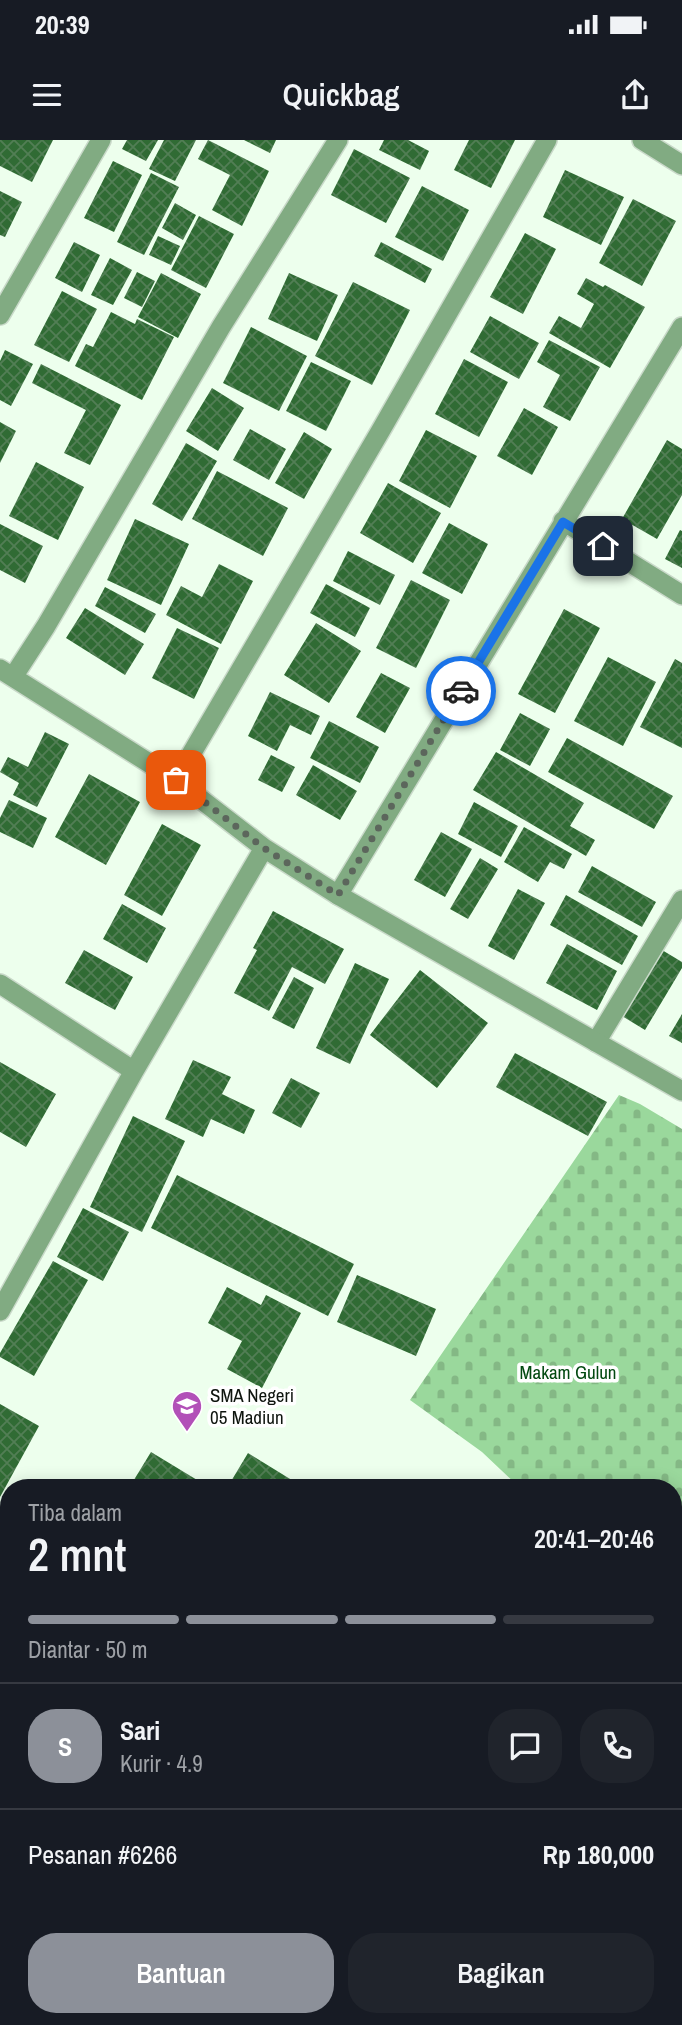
<!DOCTYPE html>
<html lang="id">
<head>
<meta charset="utf-8">
<style>
  :root { --surface:#171b24; --page:#20242c; --text:#f1f3f6; --muted:#9ea1a6; --line:#363941; --accent:#8c9099 }
  body { margin:0; font-family:"Archivo Narrow",sans-serif; background:var(--page); color:var(--text); height:100vh; display:flex; flex-direction:column; font-size:26px; white-space:nowrap }
  * { box-sizing:border-box; margin:0 }
  p { font-size:23px; color:var(--muted) }
  .icon { flex:none; width:38px; height:38px; fill:none; stroke:currentColor; stroke-width:2; stroke-linecap:round; stroke-linejoin:round }
  .map { position:relative; flex:1; overflow:hidden }
  .panel { position:absolute; left:0px; top:1339px; width:682px; height:548px; display:flex; flex-direction:column; background:var(--surface); border-radius:28px 28px 0 0; box-shadow:0 4px 18px #0003 }
  .panel>* { flex:none }
  .pin { position:absolute; display:grid; place-items:center; width:60px; height:60px; color:#fff; margin:-30px; border-radius:14px; box-shadow:0 4px 10px #0006 }
  .courier { position:absolute; display:grid; place-items:center; width:70px; height:70px; margin:-35px; border:5px solid #1a73e8; border-radius:50%; background:#fff; color:#222; box-shadow:0 2px 9px #0007 }
  .summary em { font-style:normal; font-weight:600 }
  .summary div { display:flex; flex-direction:column-reverse }
  .summary { display:flex; align-items:center; justify-content:space-between; height:119px; padding:0 28px }
  h1 { font-size:46px; font-weight:600; line-height:52px }
  .bar { display:grid; grid-template-columns:repeat(4,1fr); gap:10px 7px; align-content:center; height:84px; padding:0 28px }
  .bar i { height:9px; border-radius:5px; background:var(--line) }
  .bar .selected { background:var(--accent) }
  .bar p { grid-column:span 4 }
  .line { display:flex; align-items:center; gap:18px; padding:0 28px; border-top:2px solid var(--line) }
  .line div { flex:1 }
  .round { display:grid; place-items:center; flex:none; width:74px; height:74px; border-radius:28px; background:var(--page) }
  .action { display:flex; gap:14px; margin-top:auto; padding:14px 28px }
  .action a { flex:1; height:80px; border-radius:28px; background:var(--accent); color:#fff; font-size:28px; font-weight:600; line-height:80px; text-align:center }
  .action a+a { background:var(--page); color:var(--text) }
  .status { display:flex; justify-content:space-between; align-items:center; height:49px; padding:0 35px; background:var(--surface); direction:ltr }
  .status svg { height:19px; fill:currentColor }
  header { display:flex; justify-content:space-between; align-items:center; height:91px; padding:0 28px; background:var(--surface); font-size:32px; font-weight:600 }
  .map>svg:first-child { display:block }
  .cemetery { fill:url(#cemetery-stones) }
  .lines { fill:none; stroke-linecap:round; stroke-linejoin:round }
  .stream { stroke:#75b277; stroke-width:10 }
  .building { fill:url(#building-cross-hatch) }
  .minor-casing { stroke:#c9d9c9; stroke-width:22 }
  .tertiary-casing { stroke:#c9d9c9; stroke-width:22 }
  .primary-casing { stroke:#c9d9c9; stroke-width:22 }
  .minor { stroke:#81ab82; stroke-width:19 }
  .tertiary { stroke:#81ab82; stroke-width:19 }
  .primary { stroke:#006819; stroke-width:19 }
  .done { stroke:#5c665c; stroke-width:7; stroke-dasharray:0 12.6 }
  .route { stroke:#1a73e8; stroke-width:9 }
  .labels { text-anchor:middle; dominant-baseline:central; stroke-width:7; stroke-linejoin:round; paint-order:stroke }
  .park-label { font-size:19px; fill:#024910; stroke:#fff }
  .poi-label { font-size:19px; fill:#0e140e; stroke:#fff; text-anchor:start }
</style>
</head>
<body>
<div class="status"><b>20:39</b><svg viewBox="0 0 49 12"><path d="M0 12V9h3v3zM5 12V6h3v6zM10 12V3h3v9zM15 12V0h3v12zM26 1h20v11H26zM47 4h2v5h-2z"/></svg></div>
<header><svg class="icon" aria-label="menu" viewBox="0 0 24 24"><path d="M4 6h16M4 12h16M4 18h16"/></svg>Quickbag<svg class="icon" aria-label="share" viewBox="0 0 24 24"><path d="M12 15V3M7 8l5-5 5 5M5 13v7h14v-7"/></svg></header>
<div class="map">
<svg width="682" height="1885" viewBox="0 0 682 1885">
  <defs>
    <pattern id="cemetery-stones" width="16" height="16" patternUnits="userSpaceOnUse" patternTransform="scale(1.75)"><rect width="16" height="16" fill="#9ad89c"/><path d="M2 7V4a2 2 0 0 1 4 0v3zM10 15v-3a2 2 0 0 1 4 0v3z" fill="#84b885"/></pattern>
    <pattern id="building-cross-hatch" width="8" height="8" patternUnits="userSpaceOnUse" patternTransform="scale(1.75)"><rect width="8" height="8" fill="#306b34"/><path d="M0 0l8 8M0 8l8-8" fill="none" stroke="#527e55"/></pattern>
  </defs>
  <rect width="100%" height="100%" fill="#edffed"/>
  <!-- cemetery -->
  <path class="cemetery" d="M619,955L640,964L682,989V1491L674,1485V1348L519,1347L482,1312L410,1260Z"/>
  <g class="lines">
    <!-- stream -->
    <path class="stream" d="M82,1885L84,1881"/>
  </g>
  <!-- building -->
  <path class="building" d="M0,0H53L32,42L0,26Z
    M127,0H158L146,21L122,9Z
    M164,0H196L175,41L149,29Z
    M208,0L269,31L242,86L212,70L230,35L198,19Z
    M244,0H276L270,13Z
    M384,0H408L429,11L420,30L379,10Z
    M469,0H515L491,48L454,30Z
    M354,9L410,38L386,83L331,55Z
    M113,21L142,35L114,92L84,78Z
    M565,30L624,57L601,105L543,77Z
    M151,33L179,47L144,115L117,102Z
    M422,46L469,70L443,121L395,97Z
    M0,51L22,62L5,97L0,95Z
    M633,59L676,81L642,146L599,123Z
    M175,63L196,75L183,100L162,88Z
    M199,76L234,94L206,148L171,130Z
    M525,93L556,109L523,174L490,157Z
    M158,96L180,106L171,125L149,115Z
    M74,102L100,115L82,152L55,138Z
    M381,102L432,129L425,143L374,116Z
    M110,118L132,130L113,165L91,155Z
    M137,132L155,141L142,167L124,158Z
    M161,133L201,154L178,198L138,177Z
    M289,133L338,155L317,201L268,179Z
    M586,138L603,147L605,145L645,167L610,228L549,193L559,176L581,188L594,164L577,154Z
    M353,142L410,170L372,245L315,216Z
    M62,151L97,169L69,222L34,205Z
    M111,172L135,184L137,179L174,197L142,260L75,226L86,204L93,207Z
    M490,176L539,203L519,239L470,212Z
    M251,187L307,216L279,271L223,243Z
    M549,200L600,227L570,281L543,267L560,235L537,222Z
    M5,210L33,224L11,266L0,260V221Z
    M464,219L508,242L479,297L435,274Z
    M311,222L351,241L326,291L286,271Z
    M41,224L121,265L90,325L64,313L86,270L32,243Z
    M212,248L244,268L218,311L186,291Z
    M524,268L558,287L532,335L497,316Z
    M0,282L16,291L0,323Z
    M250,289L286,309L269,340L233,320Z
    M426,290L477,316L450,368L399,341Z
    M304,292L332,309L304,359L275,343Z
    M667,300L682,309V355L657,399L622,379Z
    M186,303L217,321L182,381L152,364Z
    M36,322L84,347L58,400L9,376Z
    M217,331L288,368L263,416L192,379Z
    M388,343L441,373L413,423L360,393Z
    M135,379L189,404L161,465L107,440Z
    M449,383L488,404L462,454L422,433Z
    M0,384L43,406L25,443L0,430Z
    M680,390L682,391V428L665,419Z
    M348,411L395,435L380,465L333,441Z
    M219,424L253,441L221,504L166,475L181,446L202,457Z
    M411,440L450,460L416,528L376,508Z
    M326,444L370,468L355,497L310,473Z
    M105,447L156,474L145,493L95,466Z
    M85,468L144,504L125,535L66,498Z
    M564,469L600,488L555,573L518,554Z
    M316,483L361,511L329,563L284,535Z
    M177,488L219,508L194,559L152,538Z
    M608,517L656,542L623,606L574,581Z
    M675,519L682,523V608L640,587Z
    M381,533L410,548L385,593L356,577Z
    M270,552L320,576L311,595L290,585L277,611L248,596Z
    M520,573L550,589L530,626L500,610Z
    M329,581L379,607L360,643L310,618Z
    M45,592L69,604L37,667L13,655L19,643L0,632L8,617L28,627Z
    M567,598L673,656L654,689L548,632Z
    M496,612L584,663L570,686L595,700L586,716L473,650Z
    M271,615L295,627L282,652L258,640Z
    M313,625L357,651L340,680L296,655Z
    M89,634L140,662L106,725L55,697Z
    M9,660L47,678L33,708L0,692V678Z
    M474,662L518,686L501,717L458,694Z
    M162,684L201,705L162,776L124,755Z
    M524,687L572,714L564,729L550,722L538,742L504,722Z
    M441,692L472,709L445,757L414,740Z
    M480,718L498,729L468,779L450,769Z
    M592,726L656,762L642,787L578,752Z
    M518,749L545,763L514,820L488,806Z
    M566,755L638,796L622,825L550,785Z
    M122,764L166,788L147,823L103,799Z
    M273,771L344,809L325,844L292,827L269,871L234,853L257,810L253,808Z
    M567,804L617,831L597,870L546,843Z
    M84,810L133,837L115,870L65,843Z
    M662,810L682,822V828L645,890L622,876Z
    M355,823L389,839L350,924L316,908Z
    M420,830L488,883L437,948L370,895Z
    M294,837L314,848L294,889L272,878Z
    M682,874V903L669,896Z
    M515,913L607,962L588,996L496,947Z
    M193,920L231,937L222,954L255,970L244,994L211,979L203,997L165,979Z
    M0,922L56,954L26,1007L0,992Z
    M291,938L320,953L301,988L272,973Z
    M133,976L185,1001L142,1092L90,1067Z
    M177,1035L354,1124L328,1176L151,1088Z
    M83,1068L129,1092L103,1141L57,1117Z
    M53,1121L88,1140L34,1236L0,1217V1213Z
    M357,1135L436,1169L416,1216L337,1182Z
    M227,1147L261,1165L266,1155L301,1173L262,1248L227,1229L242,1201L208,1183Z
    M0,1264L39,1286L0,1357Z
    M151,1312L207,1346L206,1348H129Z
    M248,1313L295,1342L291,1348H227Z
    M9,1397V1471L0,1467V1414Z
    M674,1524L682,1529V1601L674,1614Z
    M0,1526L9,1531V1584L0,1579Z
    M682,1680V1797L674,1791V1693Z
    M674,1844L682,1847L681,1885H667L651,1878H674Z
    M0,1872L9,1878L21,1885H0Z
    M364,1878H430L424,1885H374Z
    M466,1878H492L503,1885H461Z
    M534,1878H605L600,1885H529Z"/>
  <g class="lines">
    <!-- minor casing -->
    <g class="minor-casing">
      <path id="minor" d="M0,175L101,0
        M563,381L682,455
        M0,529L176,640L264,708L338,755L682,187
        M13,537L46,486L221,187L338,0
        M176,640L381,290L547,0
        M0,844L134,931
        M596,902L682,760
        M0,1171L134,931L264,708"/>
    </g>
    <!-- tertiary casing -->
    <g class="tertiary-casing">
      <path id="tertiary" d="M642,0L682,25
        M338,755L682,951"/>
    </g>
    <!-- primary casing -->
    <g class="primary-casing">
      <path id="primary" d="M0,1749L9,1754
        M0,1809L9,1814
        M117,1878L130,1885
        M214,1878L227,1885"/>
    </g>
    <!-- minor -->
    <use href="#minor" class="minor"/>
    <!-- tertiary -->
    <use href="#tertiary" class="tertiary"/>
    <!-- primary -->
    <use href="#primary" class="primary"/>
  </g>
  <g class="lines">
    <!-- done -->
    <path class="done" d="M176,640L264,708L338,755L461,551"/>
    <!-- route -->
    <path class="route" d="M461,551L563,382L603,406"/>
  </g>
  <!-- icons -->
  <defs>
    <g id="school-pin" transform="scale(1.575)"><path d="M0 17L-7.5 6A9.5 9.5 0 1 1 7.5 6Z" fill="#b250b8" stroke="#fff"/><path d="M0-5L7-2L0 1L-7-2ZM-4 1L0 2.5L4 1V4Q0 6-4 4Z" fill="#fff"/></g>
  </defs>
  <g fill-rule="evenodd">
    <use href="#school-pin" x="187" y="1266"/>
  </g>
  <g class="labels">
    <!-- park labels -->
    <g class="park-label">
      <text x="568" y="1232">Makam Gulun</text>
    </g>
    <!-- poi labels -->
    <g class="poi-label">
      <text x="210" y="1255">SMA Negeri<tspan x="210" dy="22">05 Madiun</tspan></text>
    </g>
  </g>
</svg>
<div class="pin" style="left:176px;top:640px;background:#ea580c"><svg class="icon" aria-label="bag" viewBox="0 0 24 24"><path d="M5 8h14l-1 12H6zM9 8a3 3 0 0 1 6 0"/></svg></div>
<div class="pin" style="left:603px;top:406px;background:#1f2937"><svg class="icon" aria-label="home" viewBox="0 0 24 24"><path d="M3 11l9-7 9 7M6 9v11h12V9"/></svg></div>
<div class="courier" style="left:461px;top:551px"><svg class="icon" aria-label="car" viewBox="0 0 24 24"><path d="M5 17H2v-5l4-1 3-4h7l3 4 3 1v5h-3M9 17h6M6 11h13"/><circle cx="7" cy="17" r="2"/><circle cx="17" cy="17" r="2"/></svg></div>
<section class="panel">
<div class="summary"><div><h1>2 mnt</h1><p>Tiba dalam</p></div><em>20:41–20:46</em></div>
<div class="bar"><i class="selected"></i><i class="selected"></i><i class="selected"></i><i></i><p>Diantar · 50 m</p></div>
<div class="line" style="height:126px"><b class="round" style="background:var(--accent);color:#fff">S</b><div><b>Sari</b><p>Kurir · 4.9</p></div><a class="round"><svg class="icon" aria-label="chat" viewBox="0 0 24 24"><path d="M4 5h16v11H9l-5 4z"/></svg></a><a class="round"><svg class="icon" aria-label="phone" viewBox="0 0 24 24"><path d="M5 4h4l2 5-3 2q2 4 5 5l2-3 5 2v4C11 20 4 13 5 4z"/></svg></a></div>
<div class="line" style="height:91px"><div>Pesanan #6266</div><b>Rp 180,000</b></div>
<div class="action"><a>Bantuan</a><a>Bagikan</a></div>
</section>
</div>
</body>
</html>
